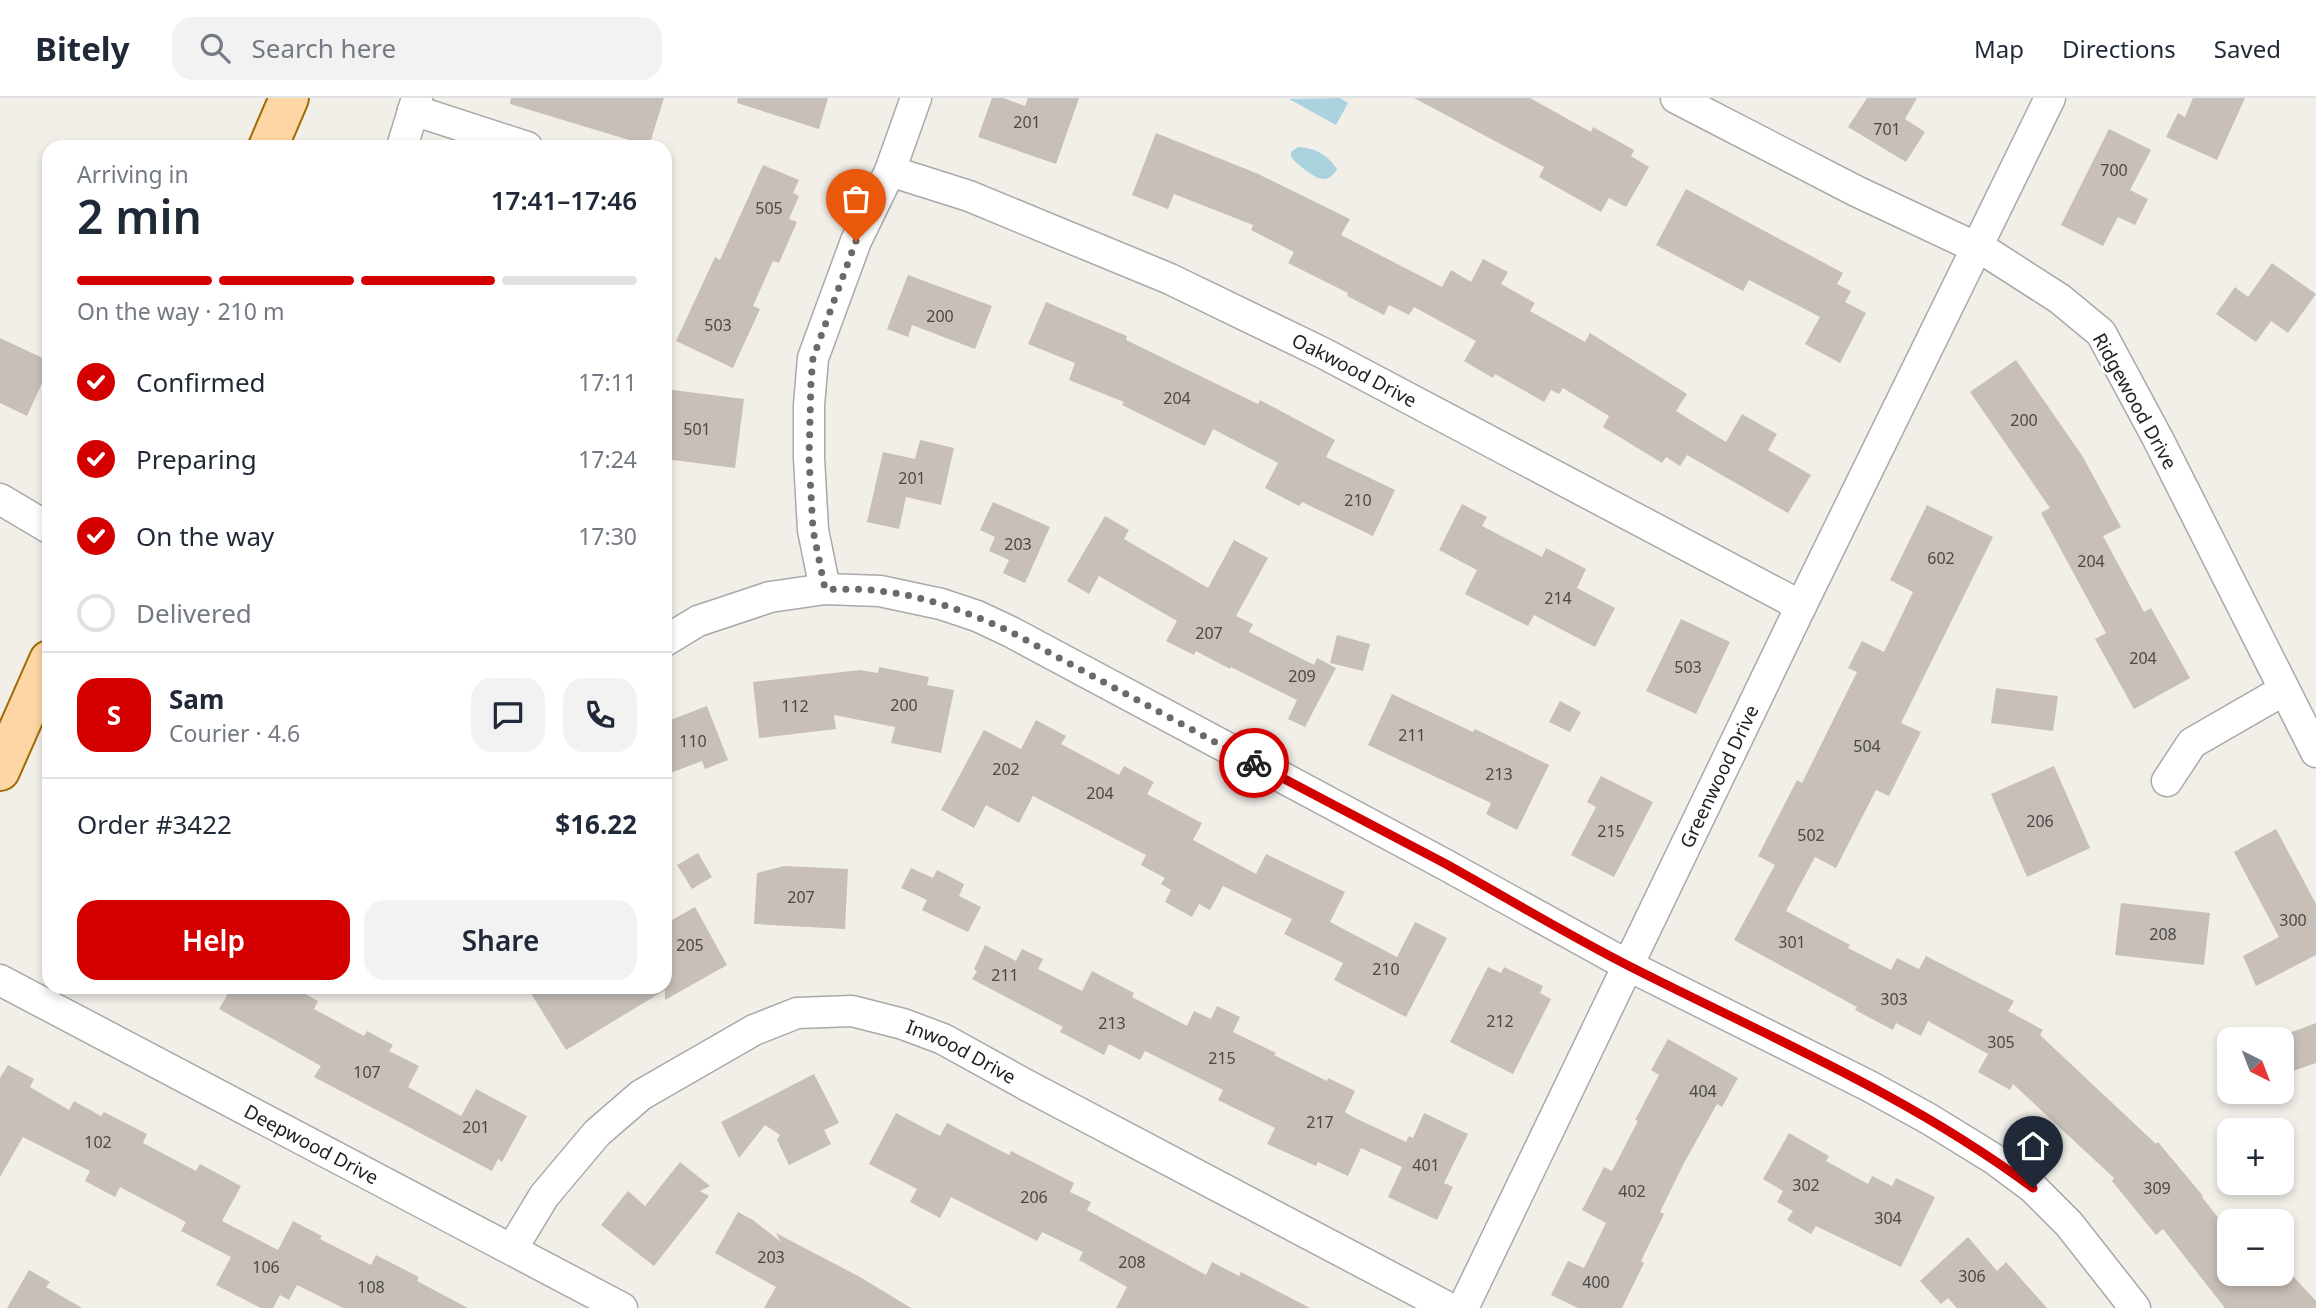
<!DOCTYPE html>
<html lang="en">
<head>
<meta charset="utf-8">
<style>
  :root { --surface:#fff; --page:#f2f2f3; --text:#1f2937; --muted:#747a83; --line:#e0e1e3; --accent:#d40000 }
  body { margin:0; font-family:"Noto Sans",sans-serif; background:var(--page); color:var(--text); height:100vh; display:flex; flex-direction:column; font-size:26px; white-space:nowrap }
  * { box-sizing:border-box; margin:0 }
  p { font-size:23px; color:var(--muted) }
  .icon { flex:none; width:38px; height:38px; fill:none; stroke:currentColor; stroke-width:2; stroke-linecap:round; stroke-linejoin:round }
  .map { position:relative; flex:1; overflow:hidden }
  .details { position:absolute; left:42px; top:42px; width:630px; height:854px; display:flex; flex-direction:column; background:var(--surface); border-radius:21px; box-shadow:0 4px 10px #0003 }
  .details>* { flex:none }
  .needle { width:46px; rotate:138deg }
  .buttons { position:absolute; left:2217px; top:929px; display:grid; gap:14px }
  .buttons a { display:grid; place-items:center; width:77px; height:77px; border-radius:14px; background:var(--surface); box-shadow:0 4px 10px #0003; font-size:35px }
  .pin { position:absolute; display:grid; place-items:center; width:60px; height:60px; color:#fff; margin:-72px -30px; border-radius:50% 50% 50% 0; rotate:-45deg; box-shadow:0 0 7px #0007 }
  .pin .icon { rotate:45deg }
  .courier { position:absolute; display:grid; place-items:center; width:70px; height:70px; margin:-35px; border:5px solid #d40000; border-radius:50%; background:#fff; color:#222; box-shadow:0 2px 9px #0007 }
  .summary em { font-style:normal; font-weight:600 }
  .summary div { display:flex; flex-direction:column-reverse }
  .summary { display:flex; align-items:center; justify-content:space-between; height:119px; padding:0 35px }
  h1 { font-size:46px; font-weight:600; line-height:52px }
  .bar { display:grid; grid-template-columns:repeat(4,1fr); gap:10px 7px; align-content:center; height:84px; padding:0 35px }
  .bar i { height:9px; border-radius:5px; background:var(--line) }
  .bar .on { background:var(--accent) }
  .bar p { grid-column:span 4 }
  .line { display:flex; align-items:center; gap:18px; padding:0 35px; border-top:2px solid var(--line) }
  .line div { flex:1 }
  .round { display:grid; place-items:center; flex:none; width:74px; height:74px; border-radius:21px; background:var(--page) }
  ol { padding:0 35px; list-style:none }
  li { display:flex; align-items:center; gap:21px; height:77px }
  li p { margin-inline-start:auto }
  li .icon { padding:7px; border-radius:50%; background:var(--accent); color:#fff; stroke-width:4 }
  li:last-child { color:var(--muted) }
  li i { width:38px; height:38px; border:4px solid var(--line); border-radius:50% }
  .cta { display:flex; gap:14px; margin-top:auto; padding:14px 35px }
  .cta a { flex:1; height:80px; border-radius:21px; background:var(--accent); color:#fff; font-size:28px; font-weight:600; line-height:80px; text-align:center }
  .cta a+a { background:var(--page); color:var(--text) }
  header { display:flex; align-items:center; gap:42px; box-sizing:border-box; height:98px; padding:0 35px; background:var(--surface); border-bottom:2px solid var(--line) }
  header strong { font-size:33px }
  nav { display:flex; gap:38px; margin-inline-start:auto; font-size:24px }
  .search { width:490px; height:63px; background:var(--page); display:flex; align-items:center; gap:18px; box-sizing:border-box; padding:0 24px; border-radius:21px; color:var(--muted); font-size:26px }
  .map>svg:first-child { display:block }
  .water { fill:#aad3df }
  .building { fill:#c7bfb8 }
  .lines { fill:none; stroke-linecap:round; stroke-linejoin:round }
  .minor-casing { stroke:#a9a9a9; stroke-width:33 }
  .major-casing { stroke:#a06b00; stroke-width:42 }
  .minor { stroke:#fff; stroke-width:30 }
  .major { stroke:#fcd6a4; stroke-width:38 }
  .done { stroke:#6b6a68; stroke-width:7; stroke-dasharray:0 12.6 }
  .route { stroke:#d40000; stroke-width:9 }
  .labels { text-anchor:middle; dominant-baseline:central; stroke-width:5; stroke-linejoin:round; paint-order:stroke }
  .number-label { font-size:16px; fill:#4b4948 }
  .street-label { font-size:19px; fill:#222; stroke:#fff }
</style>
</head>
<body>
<header>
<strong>Bitely</strong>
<div class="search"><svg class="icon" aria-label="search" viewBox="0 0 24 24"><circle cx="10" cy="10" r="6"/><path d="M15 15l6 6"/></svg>Search here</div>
<nav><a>Map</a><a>Directions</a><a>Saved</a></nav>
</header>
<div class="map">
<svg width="2316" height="1210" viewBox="0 0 2316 1210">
  <rect width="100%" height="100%" fill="#f2efe9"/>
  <!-- water -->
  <path class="water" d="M1340,0L1348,5L1336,27L1289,1Z
    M1298,49C1315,50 1327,56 1337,71C1328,88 1316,80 1304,71C1299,67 1295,64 1291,59V54Z"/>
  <!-- building -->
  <path class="building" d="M511,0H664L649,48L510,6Z
    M738,0H828L819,31L737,5Z
    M992,0H1003L1025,8L1028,0H1079L1056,66L978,39Z
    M1414,0H1530L1591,34L1593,29L1634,52L1631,58L1649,69L1626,109L1609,100L1601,114L1539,79L1544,69Z
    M1867,0H1917L1905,21L1925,34L1906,64L1848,29Z
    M2193,0H2245L2217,62L2166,39L2178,15L2185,19Z
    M2109,31L2151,52L2130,92L2148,101L2135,127L2118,119L2103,148L2061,127Z
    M1156,35L1256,75L1350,121L1341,137L1442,189L1451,172L1471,184L1483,161L1508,174L1501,186L1535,205L1530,213L1585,244L1590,235L1687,296L1676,313L1726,344L1742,316L1777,336L1768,352L1811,377L1788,415L1687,357L1680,368L1666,359L1662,365L1603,329L1609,318L1563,290L1559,296L1551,292L1544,304L1495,276L1493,280L1464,263L1476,243L1414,209L1409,217L1389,207L1384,217L1347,198L1348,195L1288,165L1294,154L1251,132L1253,127L1174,96L1168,111L1132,97Z
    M763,67L799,82L793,95L799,98L789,121L797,124L779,165L773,163L753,208L760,211L733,270L676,243L715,159L720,162Z
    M1686,91L1843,175L1837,186L1851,193L1845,204L1866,215L1840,265L1805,246L1820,219L1749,182L1743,193L1656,147Z
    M2272,165L2316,196L2288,235L2271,223L2256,244L2216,216L2235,189L2248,199Z
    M908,177L992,208L975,251L912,227L908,239L887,231Z
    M1046,204L1127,238L1126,242L1258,306L1260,302L1335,342L1326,359L1395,392L1373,438L1302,404L1299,408L1265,390L1278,365L1213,331L1205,348L1122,307L1124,304L1069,282L1075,265L1028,246Z
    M0,240L49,263V270L27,318L0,305Z
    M2016,262L2083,359L2121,429L2103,438L2144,514L2151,510L2190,580L2134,611L2095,541L2106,535L2041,415L2050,410L1970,294Z
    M665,291L744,301L735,370L665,361Z
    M920,342L954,350L941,407L906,399L899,431L867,424L883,354L915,361Z
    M993,404L1050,429L1025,485L1003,475L1009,462L989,453L995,439L980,432Z
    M1462,406L1487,419L1482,428L1542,459L1546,450L1586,471L1577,490L1615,510L1595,549L1534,517L1528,528L1465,496L1477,472L1439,452Z
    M1927,407L1993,439L1901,625L1921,634L1889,698L1876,692L1836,770L1815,759L1786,813L1850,847L1848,850L1891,872L1897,860L1919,871L1926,858L2014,903L2008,913L2043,932L2040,937L2156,1046L2158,1044L2203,1098L2202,1099L2230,1135V1176H2291L2316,1203V1210H2225L2163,1131L2156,1137L2112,1083L2114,1080L2013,986L2010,992L1978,974L1988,956L1928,923L1921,938L1896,925L1893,932L1855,912L1857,909L1734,842L1775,767L1758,758L1797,682L1802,685L1857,574L1848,570L1862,543L1884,554L1913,494L1890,482Z
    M1105,418L1129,432L1124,441L1208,490L1234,442L1268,460L1236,518L1253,526L1249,534L1314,567L1317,560L1336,570L1305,629L1288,621L1297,602L1231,569L1230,571L1196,553L1194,557L1166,543L1177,523L1099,478L1089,496L1067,483Z
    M1681,521L1730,544L1696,616L1646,593Z
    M1337,537L1370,546L1363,573L1330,565Z
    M879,569L929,579L927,587L954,592L941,655L891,645L895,629L834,617L836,631L759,640L753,584L860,572L878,575Z
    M1996,590L2058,598L2053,633L1991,625Z
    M1392,596L1473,634L1475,631L1549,667L1517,732L1486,716L1491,705L1368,647Z
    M1560,603L1581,614L1570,634L1549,624Z
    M707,608L728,662L705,671L702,663L665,677V624Z
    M1036,622L1066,638L1061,646L1119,677L1124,668L1154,684L1147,696L1202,725L1193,742L1256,776L1266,756L1345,794L1330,824L1397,859L1415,824L1447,840L1406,919L1334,882L1343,865L1284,836L1292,821L1223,788L1210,812L1199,806L1192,819L1165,804L1171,792L1161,786L1165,780L1141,767L1146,757L1033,698L1019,725L986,707L974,730L941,712L984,632L1021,651Z
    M2054,668L2090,750L2027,779L1991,696Z
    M1601,678L1653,704L1614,779L1571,757L1596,709L1587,704Z
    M2276,731L2316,806V857L2256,888L2243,858L2279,839L2234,754Z
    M698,755L712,779L692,791L677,767Z
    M784,768L848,771L845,831L754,826L757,775Z
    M911,770L933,780L937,772L964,786L959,798L981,809L968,834L922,812L927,802L901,790Z
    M2121,805L2210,815L2204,867L2115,857Z
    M695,809L727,867L665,902V892L566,952L527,889H665V826Z
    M985,847L1016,863L1022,851L1043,861L1038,871L1082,893L1092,873L1134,895L1132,899L1187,928L1194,913L1211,921L1217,908L1240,919L1233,934L1276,955L1274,957L1327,983L1328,980L1355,993L1345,1014L1355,1020L1406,1044L1409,1038L1413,1040L1424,1015L1468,1036L1444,1085L1453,1089L1437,1122L1388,1099L1402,1069L1361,1050L1348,1078L1318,1064L1316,1068L1267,1046L1275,1030L1218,1002L1223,992L1145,953L1140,962L1109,946L1104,957L1060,934L1063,929L972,881L977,873L974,871Z
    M1488,869L1501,875L1504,869L1543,888L1540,895L1551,901L1513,976L1450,944Z
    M232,889H293L318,903L314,911L364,938L367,933L393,947L389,953L419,968L408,989L461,1018L476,991L527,1018L502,1064L498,1061L492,1073L314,979L321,968L219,911Z
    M2316,925V965L2293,973L2281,938Z
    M1668,941L1738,980L1722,1009L1717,1006L1684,1065L1660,1114L1664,1116L1641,1163L1644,1165L1622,1210H1578L1551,1197L1568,1163L1584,1170L1606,1125L1582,1112L1604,1069L1612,1073L1638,1023L1635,1022L1659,977L1651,972Z
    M8,967L34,981L30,989L69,1012L74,1003L101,1018L104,1014L147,1036L143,1045L196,1073L200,1066L241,1088L222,1123L278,1152L293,1123L322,1138L320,1141L371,1167L376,1157L419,1179L417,1183L468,1210H343L297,1187L289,1202L280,1197L273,1210H261L216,1187L231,1159L181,1133L186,1124L120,1089L115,1099L85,1083L90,1073L23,1039L0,1079V980Z
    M814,976L839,1025L824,1032L831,1046L789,1067L777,1042L780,1037L765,1027L739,1060L721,1024Z
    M896,1015L940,1038L947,1025L1009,1057L1011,1053L1074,1085L1070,1094L1091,1104L1087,1112L1206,1177L1212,1164L1239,1178L1241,1174L1310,1210H1116L1127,1189L1079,1162L1083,1154L1042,1134L1037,1143L951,1099L940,1120L910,1104L917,1091L869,1066Z
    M1789,1035L1829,1058L1826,1063L1868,1086L1872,1078L1892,1088L1896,1080L1935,1099L1901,1169L1816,1128L1811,1136L1787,1122L1793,1113L1777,1104L1783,1093L1763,1081Z
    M680,1064L710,1088L700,1093L709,1098L654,1168L601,1127L628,1093L645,1108Z
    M738,1114L753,1122L781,1144L776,1135L860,1179L911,1210H764L776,1189L715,1155Z
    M1968,1139L1997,1173L2006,1164L2047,1210H1957L1948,1200L1941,1206L1920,1183Z
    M29,1172L50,1184L46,1189L82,1210H7Z"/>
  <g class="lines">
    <!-- minor casing -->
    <g class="minor-casing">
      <g id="minor">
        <path d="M1676,0L1856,93L1990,156L2060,201L2101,235L2158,341L2316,654"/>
        <path d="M413,12L527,49"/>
        <path d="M402,49L417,0"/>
        <path id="s1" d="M890,73L969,98L1170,181L1323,255L1801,508"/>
        <path d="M0,401L49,430"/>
        <path d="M825,491L813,432L809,360V307L813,260L856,143L890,73L916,0"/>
        <path d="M665,543L698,523L770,499L825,491L880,493L941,506L977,518L1011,534L1444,766L1627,867L1869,988L1929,1021L1994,1061L2033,1090L2069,1126L2135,1210"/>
        <path d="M2167,683L2192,645L2284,592"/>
        <path id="s2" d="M0,882L622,1210"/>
        <path id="s3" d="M512,1151L544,1098L597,1035L641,997L754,932L797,915L852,913L903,926L943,941L1028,988L1449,1210"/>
        <path id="s4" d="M1463,1210L1801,508L2050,0"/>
      </g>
    </g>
    <!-- major casing -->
    <g class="major-casing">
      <path id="major" d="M268,49L289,0
        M0,673L49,562"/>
    </g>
    <!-- minor -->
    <use href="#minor" class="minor"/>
    <!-- major -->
    <use href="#major" class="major"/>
  </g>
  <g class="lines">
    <!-- done -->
    <path class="done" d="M856,143L813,260L811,283L809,360L813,432L825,491C843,492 862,490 880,493C926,498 970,515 1011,534L1254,665"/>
    <!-- route -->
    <path class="route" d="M1254,665C1318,699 1382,732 1446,766C1507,800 1568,837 1631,869C1767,938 1910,998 2033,1090"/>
  </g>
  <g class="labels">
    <!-- number labels -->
    <g class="number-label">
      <text x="1027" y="24">201</text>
      <text x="1887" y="31">701</text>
      <text x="2114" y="72">700</text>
      <text x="769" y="110">505</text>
      <text x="940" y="218">200</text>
      <text x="718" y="227">503</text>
      <text x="1177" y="300">204</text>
      <text x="2024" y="322">200</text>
      <text x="697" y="331">501</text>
      <text x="912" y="380">201</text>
      <text x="1358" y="402">210</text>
      <text x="1018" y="446">203</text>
      <text x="1941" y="460">602</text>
      <text x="2091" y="463">204</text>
      <text x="1558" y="500">214</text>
      <text x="1209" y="535">207</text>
      <text x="2143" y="560">204</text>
      <text x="1688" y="569">503</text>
      <text x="1302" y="578">209</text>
      <text x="904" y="607">200</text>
      <text x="795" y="608">112</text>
      <text x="1412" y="637">211</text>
      <text x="693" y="643">110</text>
      <text x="1867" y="648">504</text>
      <text x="1006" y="671">202</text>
      <text x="1499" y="676">213</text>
      <text x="1100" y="695">204</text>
      <text x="2040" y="723">206</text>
      <text x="1611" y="733">215</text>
      <text x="1811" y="737">502</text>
      <text x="801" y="799">207</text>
      <text x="2293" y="822">300</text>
      <text x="2163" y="836">208</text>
      <text x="1792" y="844">301</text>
      <text x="690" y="847">205</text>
      <text x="1386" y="871">210</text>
      <text x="1005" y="877">211</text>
      <text x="1894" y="901">303</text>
      <text x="1500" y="923">212</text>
      <text x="1112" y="925">213</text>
      <text x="2001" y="944">305</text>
      <text x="1222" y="960">215</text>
      <text x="367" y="974">107</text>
      <text x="1703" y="993">404</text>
      <text x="1320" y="1024">217</text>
      <text x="476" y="1029">201</text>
      <text x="98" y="1044">102</text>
      <text x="1426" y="1067">401</text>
      <text x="1806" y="1087">302</text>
      <text x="2157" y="1090">309</text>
      <text x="1632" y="1093">402</text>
      <text x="1034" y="1099">206</text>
      <text x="1888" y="1120">304</text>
      <text x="771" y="1159">203</text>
      <text x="1132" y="1164">208</text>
      <text x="266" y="1169">106</text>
      <text x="1972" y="1178">306</text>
      <text x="1596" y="1184">400</text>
      <text x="371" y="1189">108</text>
    </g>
    <!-- street labels -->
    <g class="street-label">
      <text stroke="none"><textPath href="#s1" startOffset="506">Oakwood Drive</textPath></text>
      <text transform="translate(2135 303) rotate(61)">Ridgewood Drive</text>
      <text stroke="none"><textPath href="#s4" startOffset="590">Greenwood Drive</textPath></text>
      <text stroke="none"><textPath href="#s3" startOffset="551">Inwood Drive</textPath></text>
      <text stroke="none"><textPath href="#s2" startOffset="352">Deepwood Drive</textPath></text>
    </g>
  </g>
</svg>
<div class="buttons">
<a><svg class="needle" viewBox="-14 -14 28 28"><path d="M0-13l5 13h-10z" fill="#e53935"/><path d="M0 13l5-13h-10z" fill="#747a83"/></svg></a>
<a>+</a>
<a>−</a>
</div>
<div class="pin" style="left:856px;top:143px;background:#ea580c"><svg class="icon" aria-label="bag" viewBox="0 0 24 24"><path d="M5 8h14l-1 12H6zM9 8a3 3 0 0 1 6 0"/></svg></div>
<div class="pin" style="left:2033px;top:1090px;background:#1f2937"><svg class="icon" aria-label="home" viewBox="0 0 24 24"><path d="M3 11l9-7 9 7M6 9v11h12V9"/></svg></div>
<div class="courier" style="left:1254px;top:665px"><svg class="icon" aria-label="bike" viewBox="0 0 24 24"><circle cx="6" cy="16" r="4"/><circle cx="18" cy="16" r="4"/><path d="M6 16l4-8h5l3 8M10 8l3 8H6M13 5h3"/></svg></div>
<section class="details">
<div class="summary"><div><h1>2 min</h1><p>Arriving in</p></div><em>17:41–17:46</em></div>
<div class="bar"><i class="on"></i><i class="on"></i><i class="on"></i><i></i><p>On the way · 210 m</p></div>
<ol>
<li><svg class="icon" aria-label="check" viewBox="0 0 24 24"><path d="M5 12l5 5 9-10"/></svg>Confirmed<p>17:11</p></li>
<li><svg class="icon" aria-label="check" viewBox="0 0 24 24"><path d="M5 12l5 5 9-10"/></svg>Preparing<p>17:24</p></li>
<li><svg class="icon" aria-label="check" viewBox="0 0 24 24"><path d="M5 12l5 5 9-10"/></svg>On the way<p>17:30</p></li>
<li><i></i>Delivered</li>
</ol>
<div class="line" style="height:126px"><b class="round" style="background:var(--accent);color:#fff">S</b><div><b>Sam</b><p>Courier · 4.6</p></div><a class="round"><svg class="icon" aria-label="chat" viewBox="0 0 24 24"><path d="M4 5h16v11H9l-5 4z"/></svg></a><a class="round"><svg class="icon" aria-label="phone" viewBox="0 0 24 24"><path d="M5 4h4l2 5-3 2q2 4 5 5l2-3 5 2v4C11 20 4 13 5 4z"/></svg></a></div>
<div class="line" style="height:91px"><div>Order #3422</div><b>$16.22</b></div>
<div class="cta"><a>Help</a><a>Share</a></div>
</section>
</div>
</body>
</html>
